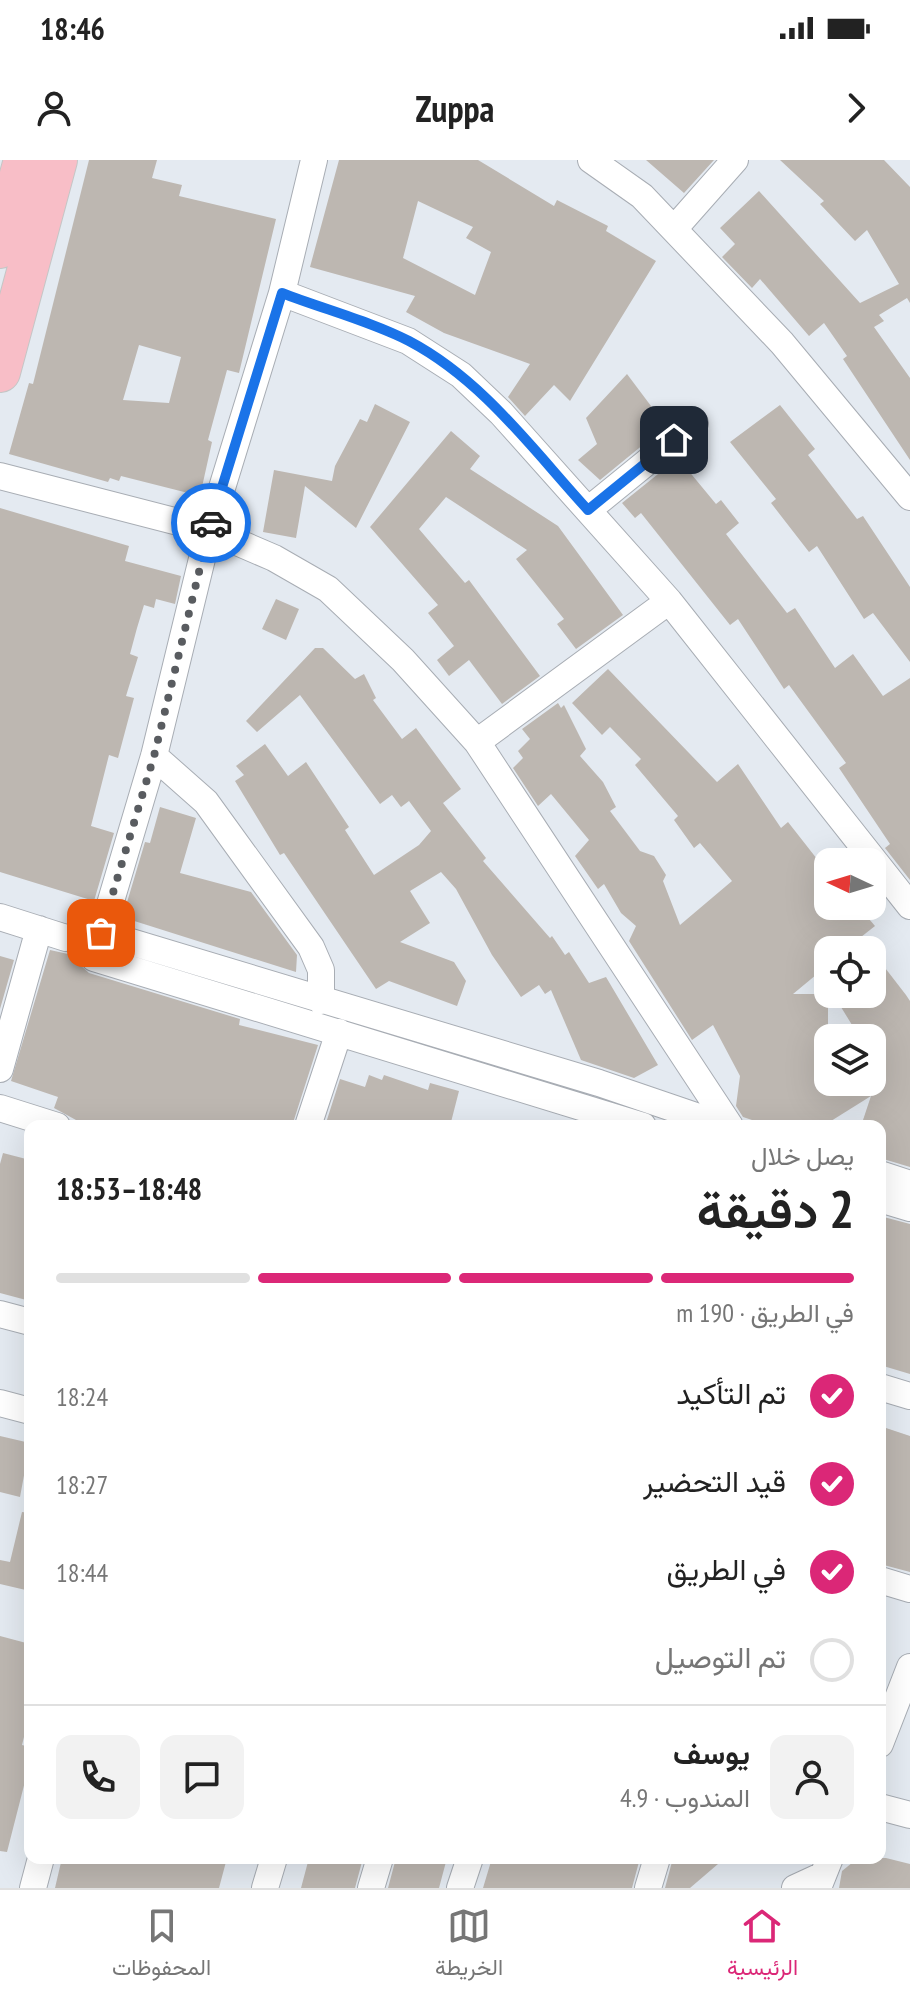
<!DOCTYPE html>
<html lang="ar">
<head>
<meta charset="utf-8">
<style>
  :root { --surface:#fff; --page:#f2f2f2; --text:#222; --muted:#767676; --line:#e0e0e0; --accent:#db2777 }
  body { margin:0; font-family:"PT Sans Narrow",Vazirmatn,sans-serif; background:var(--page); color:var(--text); direction:rtl; height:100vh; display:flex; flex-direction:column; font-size:30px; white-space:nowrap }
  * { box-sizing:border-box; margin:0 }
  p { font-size:26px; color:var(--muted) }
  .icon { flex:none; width:44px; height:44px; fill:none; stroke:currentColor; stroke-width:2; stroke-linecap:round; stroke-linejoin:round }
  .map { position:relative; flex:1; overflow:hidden; direction:ltr }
  .sheet { position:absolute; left:24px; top:960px; width:862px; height:744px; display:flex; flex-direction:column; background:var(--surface); border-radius:16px; box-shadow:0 8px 32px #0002; direction:rtl }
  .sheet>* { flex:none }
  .needle { width:52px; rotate:274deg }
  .buttons { position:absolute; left:814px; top:688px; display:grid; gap:16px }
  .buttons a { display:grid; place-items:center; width:72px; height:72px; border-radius:16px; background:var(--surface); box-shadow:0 8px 32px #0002; font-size:40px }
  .pin { position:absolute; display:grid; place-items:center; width:68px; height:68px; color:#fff; margin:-34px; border-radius:16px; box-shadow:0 4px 12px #0006 }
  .courier { position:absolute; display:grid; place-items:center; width:80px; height:80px; margin:-40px; border:6px solid #1a73e8; border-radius:50%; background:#fff; color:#222; box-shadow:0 2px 10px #0007 }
  .head em { font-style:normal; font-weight:600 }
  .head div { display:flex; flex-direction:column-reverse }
  .head { display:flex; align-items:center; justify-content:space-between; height:136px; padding:0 32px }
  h1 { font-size:52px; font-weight:600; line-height:60px }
  .bar { display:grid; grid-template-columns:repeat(4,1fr); gap:12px 8px; align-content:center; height:96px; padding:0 32px }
  .bar i { height:10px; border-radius:6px; background:var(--line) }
  .bar .active { background:var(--accent) }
  .bar p { grid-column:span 4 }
  .line { display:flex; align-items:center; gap:20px; padding:0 32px; border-top:2px solid var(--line) }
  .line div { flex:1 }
  .round { display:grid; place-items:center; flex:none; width:84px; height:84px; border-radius:16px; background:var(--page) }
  ol { padding:0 32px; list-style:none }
  li { display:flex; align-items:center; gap:24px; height:88px }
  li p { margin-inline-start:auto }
  li .icon { padding:8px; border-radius:50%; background:var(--accent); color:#fff; stroke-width:4 }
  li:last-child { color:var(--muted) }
  li i { width:44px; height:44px; border:4px solid var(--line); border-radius:50% }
  .status { display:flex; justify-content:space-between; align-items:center; height:56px; padding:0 40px; background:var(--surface); direction:ltr }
  .status svg { height:22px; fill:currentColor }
  header { display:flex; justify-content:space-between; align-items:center; height:104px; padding:0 32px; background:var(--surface); font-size:36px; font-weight:600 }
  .tabs { display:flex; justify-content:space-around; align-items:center; height:112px; border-top:2px solid var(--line); background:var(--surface); font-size:22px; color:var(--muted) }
  .tabs a { display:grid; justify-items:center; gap:4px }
  .tabs .active { color:var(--accent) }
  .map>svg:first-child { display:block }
  .building { fill:#bdb7b1; fill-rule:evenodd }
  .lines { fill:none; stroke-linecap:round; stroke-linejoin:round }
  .minor-casing { stroke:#a8adb4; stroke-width:28 }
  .primary-casing { stroke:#c5c6c6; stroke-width:42 }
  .minor { stroke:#fff; stroke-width:26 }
  .primary { stroke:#f8bec7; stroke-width:40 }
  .done { stroke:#595c60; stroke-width:8; stroke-dasharray:0 14.4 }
  .route { stroke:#1a73e8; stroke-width:10 }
</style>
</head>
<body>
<div class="status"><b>18:46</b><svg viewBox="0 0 49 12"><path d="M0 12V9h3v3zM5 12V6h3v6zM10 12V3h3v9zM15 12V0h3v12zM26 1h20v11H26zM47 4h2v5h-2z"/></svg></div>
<header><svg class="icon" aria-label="forward" viewBox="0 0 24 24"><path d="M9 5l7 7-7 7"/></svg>Zuppa<svg class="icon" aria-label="person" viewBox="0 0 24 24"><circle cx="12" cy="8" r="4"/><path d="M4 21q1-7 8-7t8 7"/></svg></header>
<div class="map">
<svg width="910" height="1728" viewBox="0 0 910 1728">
  <rect width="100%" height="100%" fill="#e4eaf1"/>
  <!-- building -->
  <path class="building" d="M89,0H157L152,18L182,25L179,36L276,59L239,213L227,210L208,280L212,282L200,336L121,316L119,321L110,318L108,322L9,294L29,223L33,224ZM139,185L181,197L169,243L123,240Z
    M339,0H478L554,46L557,40L608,66L606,71L656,101L570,241L554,225L525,256L508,237L530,204L444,173L406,152L415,136L310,107ZM418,41L473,67L466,78L491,92L475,135L403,98Z
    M646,0H714L684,33Z
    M780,0H884L910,27V143L907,138L879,155L884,161L874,167L910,218V300L843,199L847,196L824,163L809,176L760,119L752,128L722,97L735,84L720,68L759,31L860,143L899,124L867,70L855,81L820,44L824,41Z
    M627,214L666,266L600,320L578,300L597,284L586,258Z
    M375,244L410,262L356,368L305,326L296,378L263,372L274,310L332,321L335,306L360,259L367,262Z
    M780,245L815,289L808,295L857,359L863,356L910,427V502L873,453L864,459L817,386L809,392L771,343L776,339L730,282Z
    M451,271L480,296L470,309L558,366L623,455L576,489L557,464L564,459L516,399L527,390L446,337L419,369L465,423L469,420L540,516L502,544L469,500L449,516L437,500L454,486L428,453L438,445L370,367Z
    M678,298L716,344L721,340L739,363L726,374L787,453L795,448L835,508L853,494L883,536L910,518V720L885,688L890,684L839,608L846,603L789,525L784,529L738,459L730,465L641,353L635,358L622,343Z
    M0,348L129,386L125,401L181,416L175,444L156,439L154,448L144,445L137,468L130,494L138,497L126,536L134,538L118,598L109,595L91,666L114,673L94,741L0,712Z
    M276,439L299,449L286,480L262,469Z
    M315,488H323L355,519L364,514L376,538L373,540L402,579L416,568L461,629L443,643L486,698L483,701L550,778L552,776L565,795L569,792L589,823L606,817L658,905L634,918L581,900L551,830L545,834L539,825L521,837L492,795L456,729L441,712L410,731L430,763L400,782L454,802L466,821L457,846L389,821L376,829L284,693L280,695L235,621L244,615L236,606L265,584L288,616L306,602L349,667L345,670L374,715L419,685L431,671L409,641L401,647L392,635L380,644L300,535L257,572L246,561Z
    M608,509L717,622L738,604L781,668L788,662L828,713V746H858L875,766L861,777L871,790H828V805L793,834H828V922H872V878H860L833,834H872V791L906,835L910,841V1007L880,998V966H861L871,936L823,966H770L743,957L736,946L740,916L713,865L692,880L629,781L636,766L621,753L604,724L598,729L575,696L589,680L551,634L538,646L513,608L523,598L518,591L530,579L522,569L558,543L561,548L564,545L586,589L580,596L603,622L616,647L610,651L640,691L654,696L666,715L663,721L680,765L732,721L700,683L694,688L674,660L678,656L635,605L641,599L610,567L602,575L572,543Z
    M160,647L196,658L180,713L251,732L297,795L296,812L128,759L130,751L125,749L145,682L150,683Z
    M50,790L68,794L89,813L240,859L239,865L318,885L292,966H87L54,948L58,937L11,921Z
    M0,796L14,800L0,849Z
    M369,915L382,920L384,915L428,930L430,923L459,931L450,966H325L340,919L365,927Z
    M3,993L30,1000V1141L0,1133V1004Z
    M880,1056L910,1064V1214L880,1205Z
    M880,1266L910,1276V1412L880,1404Z
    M0,1276L30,1283L20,1337L0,1332Z
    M22,1352L30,1353V1431L0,1424V1400L10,1402Z
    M0,1476L30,1484V1553L22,1585L30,1587V1602L7,1692L0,1691Z
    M62,1698H227L219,1728H55Z
    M309,1698H363L355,1728H301Z
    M396,1698H447L439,1728H388Z
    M492,1698H640L632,1728H483Z
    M673,1698H725L690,1728H665Z
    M858,1698H886L910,1704V1728H839L842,1711Z"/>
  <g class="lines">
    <!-- minor casing -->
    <g class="minor-casing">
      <path id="minor" d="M591,0L642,36L782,183L910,337
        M674,69L735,0
        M282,133L408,181L461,215L501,253L669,441L910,746
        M0,316L209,370L274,398L328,429L403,500L477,582L730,966
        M588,350L695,263
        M477,582L669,441
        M154,596L206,642L311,787L321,810V841
        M0,757L66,778L101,773L599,923L725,966
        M83,788L94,798L643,966
        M94,798L154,596L209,370L282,133L314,0
        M0,909L39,769
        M0,948L57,966
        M308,966L339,872
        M880,1014L910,1024
        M880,1039L910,1048
        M0,1154L30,1162
        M880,1227L910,1236
        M0,1243L30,1251
        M880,1420L910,1429
        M880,1584L910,1507
        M880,1647L910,1655
        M33,1728L41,1698
        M265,1728L274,1698
        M371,1728L380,1698
        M460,1728L470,1698
        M648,1728L657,1698
        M795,1728L821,1716
        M818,1728L830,1698"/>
    </g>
    <!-- primary casing -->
    <g class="primary-casing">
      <path id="primary" d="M0,88L24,0
        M0,212L57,0"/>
    </g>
    <!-- minor -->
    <use href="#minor" class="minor"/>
    <!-- primary -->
    <use href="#primary" class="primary"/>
  </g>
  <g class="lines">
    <!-- done -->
    <path class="done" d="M101,773L154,596L211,363"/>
    <!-- route -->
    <path class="route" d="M211,363L282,133C323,149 370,161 409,181C483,220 533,290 588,350L674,280"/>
  </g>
</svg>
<div class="buttons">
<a><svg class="needle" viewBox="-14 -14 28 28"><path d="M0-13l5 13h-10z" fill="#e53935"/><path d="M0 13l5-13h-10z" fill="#767676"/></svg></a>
<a><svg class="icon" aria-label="locate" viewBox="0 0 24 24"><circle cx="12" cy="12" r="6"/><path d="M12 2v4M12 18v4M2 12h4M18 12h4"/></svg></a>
<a><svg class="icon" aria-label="layers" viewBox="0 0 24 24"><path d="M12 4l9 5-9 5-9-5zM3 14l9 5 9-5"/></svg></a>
</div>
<div class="pin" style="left:101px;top:773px;background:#ea580c"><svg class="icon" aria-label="bag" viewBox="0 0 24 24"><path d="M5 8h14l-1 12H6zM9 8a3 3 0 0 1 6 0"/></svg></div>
<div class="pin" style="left:674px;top:280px;background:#1f2937"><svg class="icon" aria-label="home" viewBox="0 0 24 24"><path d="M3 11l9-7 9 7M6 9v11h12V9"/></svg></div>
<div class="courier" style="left:211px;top:363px"><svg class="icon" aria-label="car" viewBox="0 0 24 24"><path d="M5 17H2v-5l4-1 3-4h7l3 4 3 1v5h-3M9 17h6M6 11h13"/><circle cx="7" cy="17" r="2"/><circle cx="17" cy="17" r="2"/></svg></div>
<section class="sheet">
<div class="head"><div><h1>2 دقيقة</h1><p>يصل خلال</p></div><em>18:48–18:53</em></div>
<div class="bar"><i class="active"></i><i class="active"></i><i class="active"></i><i></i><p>في الطريق · 190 m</p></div>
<ol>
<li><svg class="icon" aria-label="check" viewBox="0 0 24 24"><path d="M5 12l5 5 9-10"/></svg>تم التأكيد<p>18:24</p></li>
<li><svg class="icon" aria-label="check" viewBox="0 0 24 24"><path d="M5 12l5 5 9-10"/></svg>قيد التحضير<p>18:27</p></li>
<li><svg class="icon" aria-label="check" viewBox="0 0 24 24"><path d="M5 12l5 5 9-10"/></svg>في الطريق<p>18:44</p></li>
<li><i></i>تم التوصيل</li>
</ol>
<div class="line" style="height:144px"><a class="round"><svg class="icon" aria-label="person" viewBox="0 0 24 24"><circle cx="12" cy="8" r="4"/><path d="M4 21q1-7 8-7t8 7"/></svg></a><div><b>يوسف</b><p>المندوب · 4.9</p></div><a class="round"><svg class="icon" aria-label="chat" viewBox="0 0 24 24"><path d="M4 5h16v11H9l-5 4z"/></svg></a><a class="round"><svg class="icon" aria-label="phone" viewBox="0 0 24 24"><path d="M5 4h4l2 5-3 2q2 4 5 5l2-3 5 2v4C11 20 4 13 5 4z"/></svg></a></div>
</section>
</div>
<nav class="tabs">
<a class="active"><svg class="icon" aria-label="home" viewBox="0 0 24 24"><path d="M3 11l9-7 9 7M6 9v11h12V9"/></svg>الرئيسية</a>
<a><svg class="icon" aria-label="map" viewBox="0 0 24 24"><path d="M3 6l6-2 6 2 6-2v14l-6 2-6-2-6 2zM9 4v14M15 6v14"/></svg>الخريطة</a>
<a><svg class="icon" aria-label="saved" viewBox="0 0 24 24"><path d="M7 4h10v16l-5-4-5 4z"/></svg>المحفوظات</a>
</nav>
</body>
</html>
